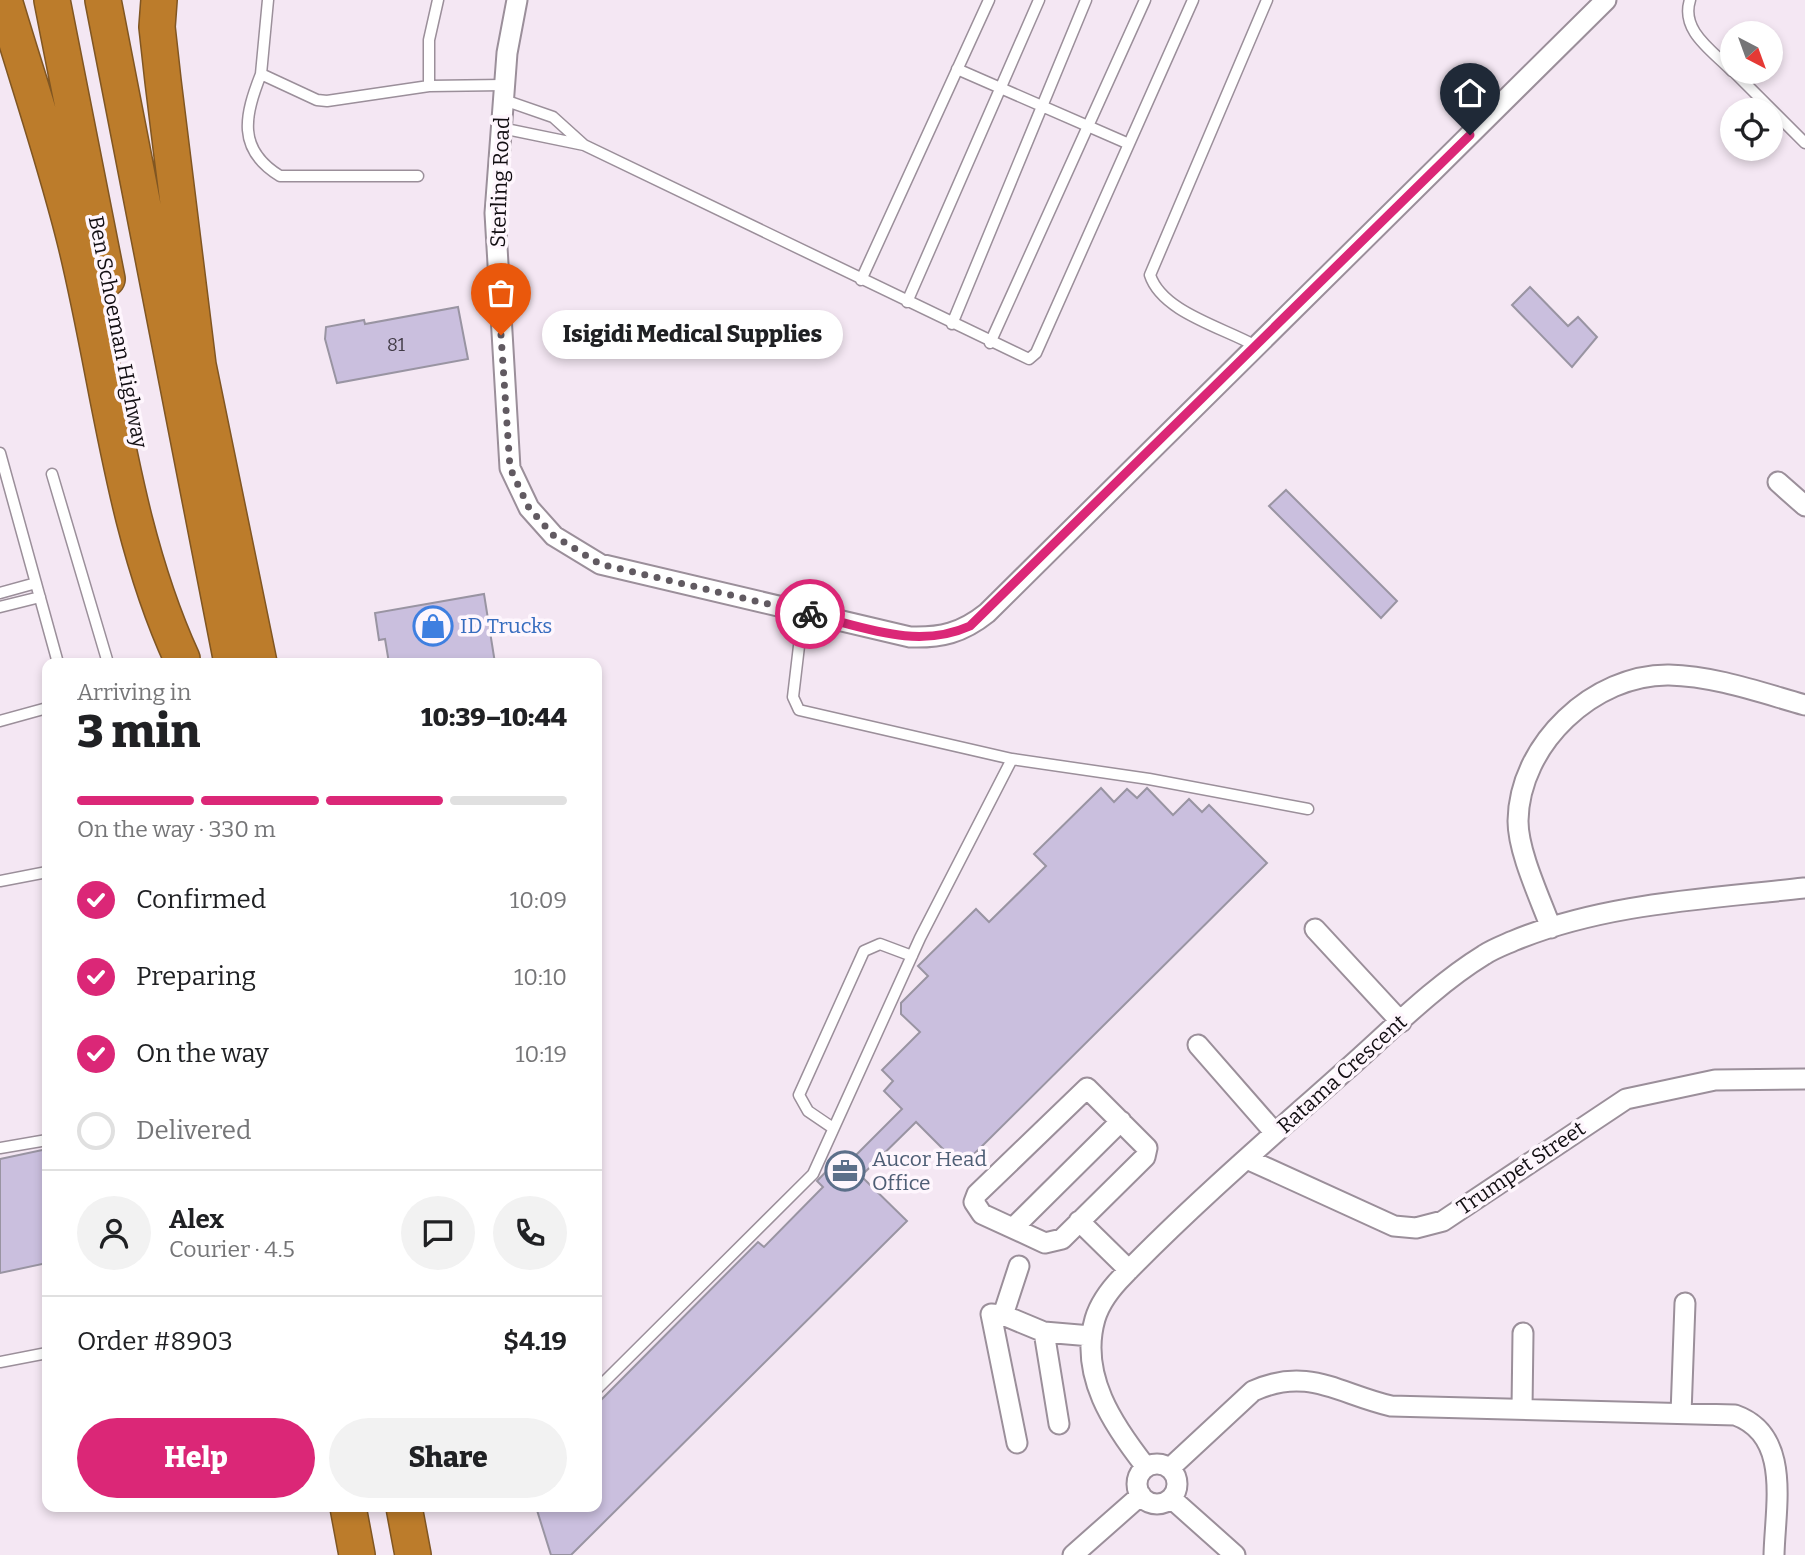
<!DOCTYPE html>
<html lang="en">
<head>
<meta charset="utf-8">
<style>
  :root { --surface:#fff; --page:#f2f2f2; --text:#202124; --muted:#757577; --line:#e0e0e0; --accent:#db2777 }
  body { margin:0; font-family:Bitter,serif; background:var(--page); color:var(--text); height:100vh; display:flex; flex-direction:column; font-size:26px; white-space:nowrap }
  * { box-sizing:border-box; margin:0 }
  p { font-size:23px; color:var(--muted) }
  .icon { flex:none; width:38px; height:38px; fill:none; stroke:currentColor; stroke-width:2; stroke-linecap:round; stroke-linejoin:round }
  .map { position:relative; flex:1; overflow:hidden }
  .side { position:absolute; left:42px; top:658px; width:560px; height:854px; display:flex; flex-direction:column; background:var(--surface); border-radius:14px; box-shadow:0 4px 10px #0003 }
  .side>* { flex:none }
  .needle { width:46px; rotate:139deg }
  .buttons { position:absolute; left:1720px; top:21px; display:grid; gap:14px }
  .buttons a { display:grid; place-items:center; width:63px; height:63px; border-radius:50%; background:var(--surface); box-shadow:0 4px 10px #0003; font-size:35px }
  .pin { position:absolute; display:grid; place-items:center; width:60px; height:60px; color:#fff; margin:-72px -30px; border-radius:50% 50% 50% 0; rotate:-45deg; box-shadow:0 0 7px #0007 }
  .pin .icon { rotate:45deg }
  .courier { position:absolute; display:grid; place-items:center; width:70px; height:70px; margin:-35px; border:5px solid #db2777; border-radius:50%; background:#fff; color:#222; box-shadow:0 2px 9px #0007 }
  .bubble { position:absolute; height:49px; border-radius:24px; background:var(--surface); box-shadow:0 4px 10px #0003; font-size:23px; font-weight:800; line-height:49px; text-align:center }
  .head em { font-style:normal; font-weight:800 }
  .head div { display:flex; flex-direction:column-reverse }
  .head { display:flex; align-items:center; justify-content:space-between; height:119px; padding:0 35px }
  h1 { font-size:46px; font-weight:800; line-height:52px }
  .bar { display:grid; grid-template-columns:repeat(4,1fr); gap:10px 7px; align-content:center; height:84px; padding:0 35px }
  .bar i { height:9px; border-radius:5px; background:var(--line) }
  .bar .current { background:var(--accent) }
  .bar p { grid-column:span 4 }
  .line { display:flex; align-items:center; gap:18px; padding:0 35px; border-top:2px solid var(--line) }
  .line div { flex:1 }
  .round { display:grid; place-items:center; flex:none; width:74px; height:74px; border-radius:37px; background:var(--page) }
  ol { padding:0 35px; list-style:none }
  li { display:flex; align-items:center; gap:21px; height:77px }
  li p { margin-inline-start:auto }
  li .icon { padding:7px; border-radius:50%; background:var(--accent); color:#fff; stroke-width:4 }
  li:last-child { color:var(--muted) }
  li i { width:38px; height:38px; border:4px solid var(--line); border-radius:50% }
  .action { display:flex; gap:14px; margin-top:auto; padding:14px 35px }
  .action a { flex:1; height:80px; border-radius:42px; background:var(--accent); color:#fff; font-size:28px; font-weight:800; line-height:80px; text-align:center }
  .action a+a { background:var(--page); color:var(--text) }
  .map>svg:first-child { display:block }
  .building { fill:#cabfde; stroke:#9994a2; stroke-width:2 }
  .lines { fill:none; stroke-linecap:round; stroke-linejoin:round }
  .service-casing { stroke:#9b8f9a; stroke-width:13 }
  .minor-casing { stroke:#9b8f9a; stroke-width:23 }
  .motorway-casing { stroke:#805622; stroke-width:38 }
  .service { stroke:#fff; stroke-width:10 }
  .minor { stroke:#fff; stroke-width:19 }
  .motorway { stroke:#bc7c2b; stroke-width:35 }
  .done { stroke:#615a61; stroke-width:7; stroke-dasharray:0 12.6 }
  .route { stroke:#db2777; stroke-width:9 }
  .labels { text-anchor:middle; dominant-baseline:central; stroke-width:7; stroke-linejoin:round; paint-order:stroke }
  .number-label { font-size:18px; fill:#403a45 }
  .street-label { font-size:21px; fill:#120e12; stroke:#fef6fd }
  .shop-label { font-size:21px; fill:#366cbe; stroke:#fef6fd; text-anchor:start }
  .service-label { font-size:21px; fill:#4e5e75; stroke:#fef6fd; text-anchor:start }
</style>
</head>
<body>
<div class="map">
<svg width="1805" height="1555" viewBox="0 0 1805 1555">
  <rect width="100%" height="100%" fill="#f4e7f3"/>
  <!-- building -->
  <path class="building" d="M1530,287L1568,326L1578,317L1597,337L1572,367L1512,305Z
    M458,307L468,359L337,383L325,339L326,327L364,320L365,324Z
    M1286,490L1397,601L1381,618L1269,506Z
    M484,594L495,663H389L385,639L379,640L375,613Z
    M1101,788L1114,802L1127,789L1137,798L1147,788L1173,815L1189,799L1202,812L1209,805L1267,863L961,1167L916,1122L861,1176L907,1221L571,1555H551L536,1507H597V1404L758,1242L764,1247L823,1187L817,1181L842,1155L849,1162L902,1109L884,1091L893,1081L882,1070L920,1032L901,1014V1003L928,976L918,966L976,909L989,922L1046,866L1034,854Z
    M47,1149V1263L0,1273V1159Z"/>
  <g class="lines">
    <!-- service casing -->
    <g class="service-casing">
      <path id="service" d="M268,0L261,74L317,100L327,101L429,86L504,85
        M1690,0C1680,31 1713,51 1732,71
        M957,69L1129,144
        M1734,72L1805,143
        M261,74C245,115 236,149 280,176H418
        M429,86V40L438,0
        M504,100L553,117L584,145L1029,359L1036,353L1193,0
        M501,128L584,145
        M861,280L989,0
        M907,302L1039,0
        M952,324L1086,0
        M990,343L1145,0
        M1256,346C1222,327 1162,312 1150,275L1267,0
        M0,453L58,663
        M52,474L108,663
        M0,593L36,583
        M0,607L40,597
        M0,721L47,708
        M1012,759L1149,779L1308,809
        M0,881L47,872
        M833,1128L808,1111L799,1095L864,951L880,944L912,956
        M0,1148L47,1140
        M0,1362L47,1353
        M597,1389L813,1174L920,938L1012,759L799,710L793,697L803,612"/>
    </g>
    <!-- minor casing -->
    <g class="minor-casing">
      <path id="minor" d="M517,0L507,53L495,213L510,468L529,508L554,536L600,564L910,637C941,638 962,633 987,613L1606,0
        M1778,482L1805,506
        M1551,928C1540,898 1518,852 1518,821C1519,744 1594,674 1669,675C1715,676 1762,693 1805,705
        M1315,929L1401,1022
        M1198,1045L1275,1133
        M1087,1088L1147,1148L1145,1157L1062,1239L1045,1243L982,1214L974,1202L977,1194Z
        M1247,1159L1394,1226L1416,1228L1443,1221L1626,1099L1715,1080L1805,1079
        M1079,1221L1129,1270
        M1013,1228L1121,1121
        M1003,1315L1019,1266
        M1044,1332L1059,1424
        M1522,1409L1523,1333
        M1681,1414L1685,1303
        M1017,1443L991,1314L1003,1315L1044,1332L1091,1336
        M1137 1484a20 20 0 1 1 40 0a20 20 0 1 1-40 0Z
        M1146,1467C1113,1425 1079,1375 1095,1319C1100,1302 1112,1287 1124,1275C1194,1203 1271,1137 1346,1070C1389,1032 1435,985 1484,955C1493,949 1504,945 1513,941C1604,903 1707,899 1804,888
        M1170,1468L1253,1391C1308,1366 1339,1394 1391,1406L1735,1415C1792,1435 1775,1507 1774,1555
        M1171,1498L1235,1555
        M1073,1555L1141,1495"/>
    </g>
    <!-- motorway casing -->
    <g class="motorway-casing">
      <path id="motorway" d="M4,0C28,81 56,162 76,244C110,383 122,528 182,659
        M52,0L107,279
        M103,0L232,663
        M159,0L157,27L163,81L198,365L259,663
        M348,1507L357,1555
        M404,1507L413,1555"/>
    </g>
    <!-- service -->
    <use href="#service" class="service"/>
    <!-- minor -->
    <use href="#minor" class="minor"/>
    <!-- motorway -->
    <use href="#motorway" class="motorway"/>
  </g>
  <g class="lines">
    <!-- done -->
    <path class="done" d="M501,335L510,468L529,508L554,536L600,564L810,614"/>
    <!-- route -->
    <path class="route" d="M810,614C864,627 917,650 970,626L1470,135"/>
  </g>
  <!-- icons -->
  <defs>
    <g id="shop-ring" transform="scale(2.0125)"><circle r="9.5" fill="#fef6fd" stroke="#3f7fe0" stroke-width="1.5"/><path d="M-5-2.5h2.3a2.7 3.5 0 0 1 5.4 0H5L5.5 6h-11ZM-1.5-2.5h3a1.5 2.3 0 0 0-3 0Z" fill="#3f7fe0"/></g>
    <g id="office-ring" transform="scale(2.0125)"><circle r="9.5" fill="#fef6fd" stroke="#5c6f8a" stroke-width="1.5"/><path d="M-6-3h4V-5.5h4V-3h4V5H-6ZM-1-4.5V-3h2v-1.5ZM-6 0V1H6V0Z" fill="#5c6f8a"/></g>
  </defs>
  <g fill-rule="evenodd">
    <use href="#shop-ring" x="433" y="626"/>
    <use href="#office-ring" x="845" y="1171"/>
  </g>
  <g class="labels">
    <!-- number labels -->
    <g class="number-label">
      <text x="396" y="345">81</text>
    </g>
    <!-- street labels -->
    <g class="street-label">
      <text transform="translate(500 182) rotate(-88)">Sterling Road</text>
      <text transform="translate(118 332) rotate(79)">Ben Schoeman Highway</text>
      <text transform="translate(1342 1074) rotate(-42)">Ratama Crescent</text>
      <text transform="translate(1521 1168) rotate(-34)">Trumpet Street</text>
    </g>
    <!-- shop labels -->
    <g class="shop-label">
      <text x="460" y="626">ID Trucks</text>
    </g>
    <!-- service labels -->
    <g class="service-label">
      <text x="872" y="1159">Aucor Head<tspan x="872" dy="24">Office</tspan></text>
    </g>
  </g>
</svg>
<div class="buttons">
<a><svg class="needle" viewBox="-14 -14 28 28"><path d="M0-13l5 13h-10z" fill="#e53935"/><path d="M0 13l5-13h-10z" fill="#757577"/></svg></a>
<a><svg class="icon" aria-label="locate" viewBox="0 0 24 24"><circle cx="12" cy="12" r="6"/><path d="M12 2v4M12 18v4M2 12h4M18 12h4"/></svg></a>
</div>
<div class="pin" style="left:501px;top:335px;background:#ea580c"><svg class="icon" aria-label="bag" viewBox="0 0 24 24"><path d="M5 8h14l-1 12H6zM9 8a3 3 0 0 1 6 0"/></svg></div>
<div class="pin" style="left:1470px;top:135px;background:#1f2937"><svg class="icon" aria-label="home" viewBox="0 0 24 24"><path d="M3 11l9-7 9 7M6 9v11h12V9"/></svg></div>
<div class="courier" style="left:810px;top:614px"><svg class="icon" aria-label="bike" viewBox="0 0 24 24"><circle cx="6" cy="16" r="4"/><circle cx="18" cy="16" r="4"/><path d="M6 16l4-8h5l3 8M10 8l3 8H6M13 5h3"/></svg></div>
<div class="bubble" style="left:542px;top:310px;width:301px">Isigidi Medical Supplies</div>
<section class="side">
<div class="head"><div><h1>3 min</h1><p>Arriving in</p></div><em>10:39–10:44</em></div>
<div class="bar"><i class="current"></i><i class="current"></i><i class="current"></i><i></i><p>On the way · 330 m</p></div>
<ol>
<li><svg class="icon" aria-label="check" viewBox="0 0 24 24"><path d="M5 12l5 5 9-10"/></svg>Confirmed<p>10:09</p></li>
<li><svg class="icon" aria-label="check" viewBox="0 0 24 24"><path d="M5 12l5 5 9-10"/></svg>Preparing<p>10:10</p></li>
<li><svg class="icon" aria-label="check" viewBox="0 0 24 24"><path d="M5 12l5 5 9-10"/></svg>On the way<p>10:19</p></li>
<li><i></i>Delivered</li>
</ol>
<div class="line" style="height:126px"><a class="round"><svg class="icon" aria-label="person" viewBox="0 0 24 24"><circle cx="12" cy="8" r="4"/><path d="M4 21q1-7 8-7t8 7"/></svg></a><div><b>Alex</b><p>Courier · 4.5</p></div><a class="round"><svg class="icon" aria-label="chat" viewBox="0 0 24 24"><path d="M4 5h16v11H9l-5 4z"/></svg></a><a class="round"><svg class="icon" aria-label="phone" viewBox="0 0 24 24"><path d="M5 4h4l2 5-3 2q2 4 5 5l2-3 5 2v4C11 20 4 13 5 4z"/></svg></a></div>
<div class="line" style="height:91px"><div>Order #8903</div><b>$4.19</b></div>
<div class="action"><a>Help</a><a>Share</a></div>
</section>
</div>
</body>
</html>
